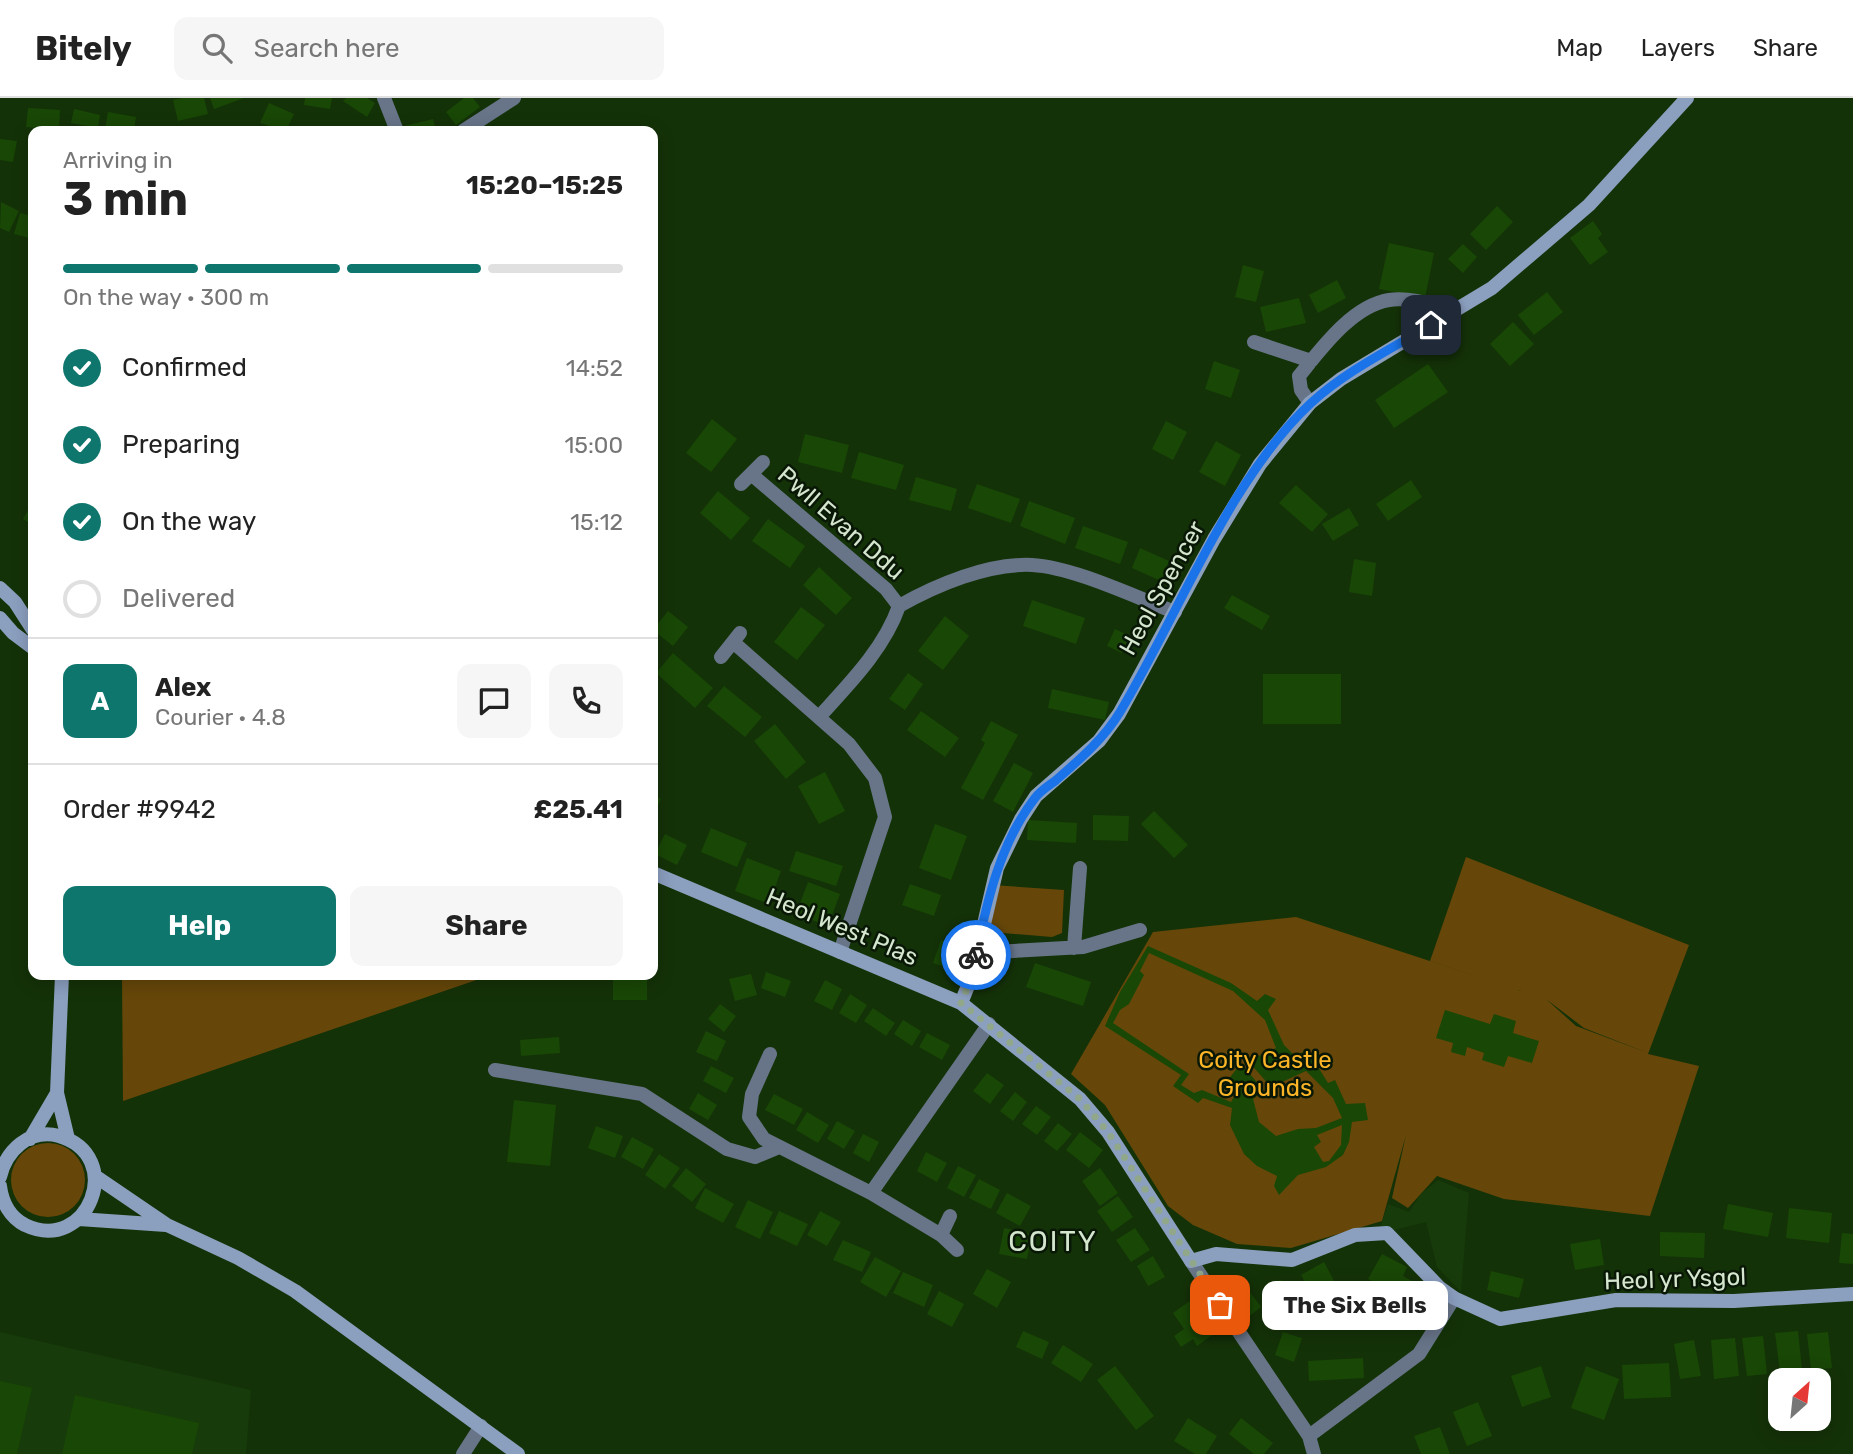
<!DOCTYPE html>
<html lang="en">
<head>
<meta charset="utf-8">
<style>
  :root { --surface:#fff; --page:#f6f6f6; --text:#222; --muted:#767676; --line:#e0e0e0; --accent:#0f766e }
  body { margin:0; font-family:Rubik,sans-serif; background:var(--page); color:var(--text); height:100vh; display:flex; flex-direction:column; font-size:26px; white-space:nowrap }
  * { box-sizing:border-box; margin:0 }
  p { font-size:23px; color:var(--muted) }
  .icon { flex:none; width:38px; height:38px; fill:none; stroke:currentColor; stroke-width:2; stroke-linecap:round; stroke-linejoin:round }
  .map { position:relative; flex:1; overflow:hidden }
  .sheet { position:absolute; left:28px; top:28px; width:630px; height:854px; display:flex; flex-direction:column; background:var(--surface); border-radius:14px; box-shadow:0 4px 18px #0003 }
  .sheet>* { flex:none }
  .needle { width:46px; rotate:27deg }
  .buttons { position:absolute; left:1768px; top:1270px; display:grid; gap:14px }
  .buttons a { display:grid; place-items:center; width:63px; height:63px; border-radius:14px; background:var(--surface); box-shadow:0 4px 18px #0003; font-size:35px }
  .pin { position:absolute; display:grid; place-items:center; width:60px; height:60px; color:#fff; margin:-30px; border-radius:14px; box-shadow:0 4px 10px #0006 }
  .courier { position:absolute; display:grid; place-items:center; width:70px; height:70px; margin:-35px; border:5px solid #1a73e8; border-radius:50%; background:#fff; color:#222; box-shadow:0 2px 9px #0007 }
  .bubble { position:absolute; height:49px; border-radius:14px; background:var(--surface); box-shadow:0 4px 18px #0003; font-size:23px; font-weight:700; line-height:49px; text-align:center }
  .summary em { font-style:normal; font-weight:700 }
  .summary div { display:flex; flex-direction:column-reverse }
  .summary { display:flex; align-items:center; justify-content:space-between; height:119px; padding:0 35px }
  h1 { font-size:46px; font-weight:700; line-height:52px }
  .bar { display:grid; grid-template-columns:repeat(4,1fr); gap:10px 7px; align-content:center; height:84px; padding:0 35px }
  .bar i { height:9px; border-radius:5px; background:var(--line) }
  .bar .on { background:var(--accent) }
  .bar p { grid-column:span 4 }
  .line { display:flex; align-items:center; gap:18px; padding:0 35px; border-top:2px solid var(--line) }
  .line div { flex:1 }
  .round { display:grid; place-items:center; flex:none; width:74px; height:74px; border-radius:14px; background:var(--page) }
  ol { padding:0 35px; list-style:none }
  li { display:flex; align-items:center; gap:21px; height:77px }
  li p { margin-inline-start:auto }
  li .icon { padding:7px; border-radius:50%; background:var(--accent); color:#fff; stroke-width:4 }
  li:last-child { color:var(--muted) }
  li i { width:38px; height:38px; border:4px solid var(--line); border-radius:50% }
  .primary-button { display:flex; gap:14px; margin-top:auto; padding:14px 35px }
  .primary-button a { flex:1; height:80px; border-radius:14px; background:var(--accent); color:#fff; font-size:28px; font-weight:700; line-height:80px; text-align:center }
  .primary-button a+a { background:var(--page); color:var(--text) }
  header { display:flex; align-items:center; gap:42px; box-sizing:border-box; height:98px; padding:0 35px; background:var(--surface); border-bottom:2px solid var(--line) }
  header strong { font-size:33px }
  nav { display:flex; gap:38px; margin-inline-start:auto; font-size:24px }
  .search { width:490px; height:63px; background:var(--page); display:flex; align-items:center; gap:18px; box-sizing:border-box; padding:0 24px; border-radius:14px; color:var(--muted); font-size:26px }
  .map>svg:first-child { display:block }
  .built { fill:#173b0a }
  .green { fill:#664709; fill-rule:evenodd }
  .building { fill:#194706; fill-rule:evenodd }
  .lines { fill:none; stroke-linecap:round; stroke-linejoin:round }
  .street { stroke:#687589; stroke-width:14 }
  .secondary { stroke:#8b9fbf; stroke-width:14 }
  .done { stroke:#91a789; stroke-width:7; stroke-dasharray:0 12.6 }
  .route { stroke:#1a73e8; stroke-width:9 }
  .labels { text-anchor:middle; dominant-baseline:central; stroke-width:5; stroke-linejoin:round; paint-order:stroke }
  .street-label { font-size:24px; fill:#d4e6ce; stroke:#091706 }
  .park-label { font-size:24px; fill:#fbb527; stroke:#091706 }
  .quarter-label { font-size:28px; letter-spacing:2px; fill:#d4e6ce; stroke:#091706 }
</style>
</head>
<body>
<header>
<strong>Bitely</strong>
<div class="search"><svg class="icon" aria-label="search" viewBox="0 0 24 24"><circle cx="10" cy="10" r="6"/><path d="M15 15l6 6"/></svg>Search here</div>
<nav><a>Map</a><a>Layers</a><a>Share</a></nav>
</header>
<div class="map">
<svg width="1853" height="1356" viewBox="0 0 1853 1356">
  <rect width="100%" height="100%" fill="#143208"/>
  <!-- built -->
  <path class="built" d="M1438,1082L1469,1095L1461,1194L1437,1169L1426,1124L1378,1136L1388,1106L1409,1114L1421,1096Z
    M0,1234L251,1292L246,1356H0Z"/>
  <!-- green -->
  <path class="green" d="M1466,759L1689,847L1648,956L1699,968L1650,1118L1504,1101L1437,1078L1408,1110L1392,1100L1406,1037L1382,1123L1291,1150L1237,1146L1193,1127L1168,1108L1105,1007L1071,976L1153,834L1296,819L1521,893L1430,863ZM1546,901L1584,930L1648,955L1576,928Z
    M992,787L1064,792L1062,835L1052,839L990,834Z
    M122,877H491L123,1003Z
    M11 1082a37 37 0 1 1 74 0a37 37 0 1 1-74 0Z"/>
  <!-- building -->
  <path class="building" d="M182,0H204L208,16L178,23L173,2Z
    M210,0H244L214,11Z
    M305,0H332L330,11L304,7Z
    M346,0H367L375,5L367,19L343,3Z
    M464,0H473L480,9L456,27L446,14Z
    M269,5L294,16L286,33L260,25Z
    M28,10L60,12L59,32L26,29Z
    M74,11L100,17L98,30L71,25Z
    M108,14L136,19L134,33L105,31Z
    M433,21L436,33H405L404,28Z
    M0,41L17,43L13,64L0,62Z
    M1,104L19,113L9,134L0,130Z
    M1497,108L1513,124L1486,152L1470,136Z
    M20,115L33,118V141L14,136Z
    M1593,123L1602,136L1598,140L1608,154L1590,167L1570,140Z
    M1389,145L1434,155L1425,200L1379,191Z
    M1463,146L1477,159L1463,175L1448,161Z
    M1243,167L1264,173L1256,204L1235,199Z
    M1337,182L1346,200L1318,215L1309,197Z
    M1547,194L1563,214L1534,237L1518,217Z
    M1299,200L1306,225L1266,234L1260,209Z
    M1513,224L1534,246L1510,268L1490,246Z
    M1214,263L1240,272L1231,300L1205,291Z
    M1428,266L1448,294L1394,330L1375,302Z
    M712,321L737,341L711,374L686,355Z
    M1166,323L1187,334L1173,362L1152,351Z
    M805,336L849,347L842,375L798,364Z
    M1216,343L1241,357L1225,388L1199,374Z
    M859,354L904,367L896,392L851,380Z
    M916,379L957,391L951,413L909,402Z
    M1411,382L1422,399L1388,423L1376,406Z
    M977,386L1020,401L1011,425L968,410Z
    M1296,387L1328,416L1312,434L1279,405Z
    M718,393L750,420L731,442L700,415Z
    M33,403V427L23,421Z
    M1029,403L1075,420L1065,446L1020,428Z
    M1349,410L1359,427L1333,443L1322,426Z
    M768,421L805,448L790,470L752,443Z
    M1083,428L1128,444L1120,466L1075,450Z
    M1140,450L1169,463L1161,483L1132,470Z
    M1354,461L1376,465L1372,498L1349,494Z
    M819,469L852,500L836,517L803,487Z
    M1232,497L1270,518L1262,532L1224,510Z
    M1032,502L1085,520L1076,546L1023,528Z
    M801,509L825,527L797,562L774,544Z
    M668,513L688,529L673,548L653,532Z
    M945,518L969,538L943,572L918,553Z
    M1115,531L1130,538L1122,555L1107,548Z
    M673,555L713,590L695,610L656,575Z
    M908,575L923,586L905,612L889,601Z
    M1263,576H1341V626H1263Z
    M724,588L762,619L745,639L707,608Z
    M1052,591L1109,604L1105,622L1048,610Z
    M921,613L959,640L945,659L907,632Z
    M991,623L1018,637L983,702L961,690L985,645L981,642Z
    M775,626L806,664L786,681L754,643Z
    M1014,665L1033,675L1013,714L993,703Z
    M825,674L845,713L819,726L798,688Z
    M653,697L661,701L653,719Z
    M1154,713L1188,747L1174,760L1141,726Z
    M1093,717L1129,718L1128,743L1093,742Z
    M1028,722L1077,725L1076,745L1027,742Z
    M935,726L967,738L951,782L919,770Z
    M711,730L747,745L737,769L701,754Z
    M665,736L687,747L677,767L655,756Z
    M796,753L843,768L836,788L789,773Z
    M747,760L781,773L769,806L735,793Z
    M808,784L840,796L828,828L796,816Z
    M910,786L941,797L934,818L902,807Z
    M954,833L970,839L965,852L970,854L962,875L933,865L941,842L950,845Z
    M1148,848L1231,885L1257,903L1265,896L1276,901L1268,912L1284,947L1296,959L1307,951L1328,985L1335,982L1346,1006L1365,1005L1368,1022L1352,1024L1349,1044L1343,1057L1326,1069L1298,1077L1279,1097L1274,1088L1277,1078L1257,1068L1244,1056L1230,1027L1232,1010L1203,1000L1198,1005L1173,988L1181,977L1105,928L1120,894ZM1149,855L1233,893L1265,922L1276,950L1248,963L1271,989L1306,973L1333,1000L1342,1020L1316,1030L1298,1031L1276,1038L1259,1024L1253,1001L1264,993L1241,965L1225,986L1235,997L1231,1004L1202,992L1194,995L1181,987L1189,976L1113,925L1120,912L1129,906L1144,877L1140,873ZM1342,1027L1341,1047L1329,1063L1323,1064L1314,1049L1321,1044L1317,1037Z
    M1035,865L1091,884L1083,908L1026,889Z
    M766,874L791,883L785,899L761,890Z
    M751,876L757,897L735,903L729,881Z
    M613,877H647V902H613Z
    M825,882L842,891L832,912L814,903Z
    M850,896L867,907L856,925L839,915Z
    M720,906L736,918L724,934L708,921Z
    M873,910L895,925L886,938L864,923Z
    M1445,912L1490,926L1494,916L1516,923L1513,935L1539,943L1532,965L1508,958L1504,969L1482,962L1484,955L1467,949L1465,958L1451,954L1453,945L1436,940Z
    M903,922L921,933L912,948L894,936Z
    M706,933L726,943L717,963L696,954Z
    M927,935L950,947L942,962L919,949Z
    M559,939L560,955L521,958L520,942Z
    M711,968L734,980L726,995L703,983Z
    M987,975L1004,987L990,1006L973,993Z
    M1015,994L1027,1004L1013,1023L1000,1013Z
    M698,995L717,1007L708,1022L689,1011Z
    M774,996L803,1011L794,1027L765,1012Z
    M514,1002L556,1007L550,1068L507,1064Z
    M1036,1008L1051,1019L1037,1037L1022,1026Z
    M807,1014L829,1027L818,1045L796,1032Z
    M837,1023L855,1033L844,1051L827,1041Z
    M1058,1025L1072,1036L1057,1053L1044,1043Z
    M596,1028L623,1038L615,1060L588,1050Z
    M1080,1034L1103,1052L1089,1070L1066,1052Z
    M863,1036L879,1044L869,1064L853,1055Z
    M632,1039L654,1051L643,1071L621,1059Z
    M926,1054L947,1065L937,1084L917,1073Z
    M659,1056L680,1070L665,1091L645,1077Z
    M958,1068L976,1077L964,1099L947,1090Z
    M686,1070L706,1086L692,1104L672,1088Z
    M1100,1070L1118,1095L1100,1108L1082,1083Z
    M979,1081L1000,1092L991,1111L969,1100Z
    M705,1090L734,1106L723,1125L695,1110Z
    M1007,1095L1031,1108L1020,1128L996,1115Z
    M1118,1098L1133,1119L1112,1134L1097,1113Z
    M748,1102L773,1114L760,1141L735,1129Z
    M1728,1106L1773,1115L1768,1139L1723,1131Z
    M1789,1110L1832,1115L1829,1145L1786,1140Z
    M779,1113L808,1126L797,1148L769,1135Z
    M820,1113L841,1124L827,1148L807,1137Z
    M1004,1130L1032,1136L1027,1161L999,1156Z
    M1135,1130L1150,1152L1131,1164L1116,1142Z
    M1660,1134L1705,1135L1704,1160L1660,1158Z
    M1842,1135L1853,1136V1166L1839,1165Z
    M1600,1141L1604,1167L1575,1172L1570,1146Z
    M843,1142L871,1154L862,1174L833,1162Z
    M1382,1156L1407,1169L1403,1178L1437,1197L1431,1209L1418,1202L1416,1206L1368,1181Z
    M1153,1158L1165,1179L1148,1188L1137,1168Z
    M875,1159L901,1173L886,1199L860,1184Z
    M1324,1164L1339,1192L1316,1204L1301,1177Z
    M987,1171L1011,1184L997,1210L973,1196Z
    M1491,1173L1524,1181L1519,1200L1487,1192Z
    M903,1174L933,1187L924,1209L893,1195Z
    M1279,1182L1297,1185L1294,1212L1276,1210Z
    M1247,1190L1261,1209L1243,1223L1230,1204Z
    M939,1193L964,1206L952,1229L927,1216Z
    M1194,1200L1218,1233L1197,1248L1193,1241L1181,1249L1174,1238L1184,1231L1173,1215Z
    M1023,1233L1049,1244L1042,1261L1016,1249Z
    M1798,1233L1802,1271L1780,1274L1775,1235Z
    M1283,1234L1302,1240L1294,1264L1275,1257Z
    M1828,1234L1832,1270L1811,1272L1807,1236Z
    M1763,1238L1767,1276L1747,1278L1742,1240Z
    M1735,1240L1739,1278L1714,1281L1711,1242Z
    M1694,1242L1701,1278L1680,1281L1674,1246Z
    M1063,1247L1093,1266L1081,1284L1051,1265Z
    M1363,1260L1364,1280L1309,1283L1308,1263Z
    M1669,1265L1671,1299L1624,1301L1622,1267Z
    M1115,1268L1154,1318L1136,1332L1097,1282Z
    M1541,1268L1551,1299L1522,1309L1511,1278Z
    M1586,1268L1619,1281L1604,1322L1571,1310Z
    M0,1283L32,1290L17,1356H0Z
    M75,1297L199,1325L192,1356H62Z
    M1478,1304L1492,1338L1467,1348L1453,1314Z
    M1188,1320L1217,1338L1206,1356H1195L1174,1343Z
    M1241,1320L1273,1345L1264,1356H1254L1229,1336Z
    M1440,1329L1450,1356H1421L1414,1338Z"/>
  <g class="lines">
    <!-- street -->
    <path class="street" d="M384,0L397,33
      M463,33L514,0
      M1254,244L1311,263
      M1310,305L1301,292L1299,278C1321,251 1352,208 1389,202C1409,199 1435,207 1453,214
      M751,376L886,491L899,508C884,551 849,586 819,619
      M741,386L763,364
      M899,508C936,487 988,465 1032,467C1073,469 1135,499 1175,514
      M733,544L849,646L875,680L885,719L840,854
      M721,559L740,535
      M1074,850L1080,770
      M977,855L1083,849L1140,832
      M770,956L752,996L749,1019L764,1041L871,1095L941,1137L957,1152
      M495,972L642,996L727,1051L755,1059L779,1049
      M871,1095L989,926
      M941,1137L950,1118
      M1191,1163L1309,1338L1314,1356
      M1309,1338L1419,1256L1454,1200
      M463,1356L481,1328"/>
    <!-- secondary -->
    <path class="secondary" d="M0,490L15,504L33,532
      M0,520L13,535L33,550
      M653,775L961,905L1080,1001L1108,1034L1191,1163L1216,1156L1292,1162L1355,1137L1387,1135L1440,1190L1454,1200L1500,1221L1616,1202L1734,1203L1853,1196
      M62,877L57,995L68,1041
      M961,905L972,878L997,770L1021,721L1036,698L1099,643L1119,616L1214,441L1260,366L1310,305L1341,281L1492,190L1589,107L1687,0
      M30,1041L57,995
      M95,1078L167,1127L238,1160L295,1193L518,1356
      M0,1079C6,1053 29,1030 59,1038C127,1058 88,1157 25,1127C10,1119 2,1104 0,1088
      M79,1121L166,1127"/>
  </g>
  <g class="lines">
    <!-- done -->
    <path class="done" d="M976,857L972,878L961,905L1080,1001L1108,1034L1220,1207"/>
    <!-- route -->
    <path class="route" d="M976,857C987,803 1000,745 1035,700C1040,693 1048,688 1055,683C1079,662 1103,642 1120,614C1178,518 1229,381 1311,305C1346,273 1391,251 1431,227"/>
  </g>
  <g class="labels">
    <!-- street labels -->
    <g class="street-label">
      <text transform="translate(841 425) rotate(41)">Pwll Evan Ddu</text>
      <text transform="translate(1162 490) rotate(-61)">Heol Spencer</text>
      <text transform="translate(842 829) rotate(23)">Heol West Plas</text>
      <text transform="translate(1675 1181) rotate(-2)">Heol yr Ysgol</text>
    </g>
    <!-- park labels -->
    <g class="park-label">
      <text x="1265" y="962">Coity Castle<tspan x="1265" dy="28">Grounds</tspan></text>
    </g>
    <!-- quarter labels -->
    <g class="quarter-label">
      <text x="1053" y="1143">COITY</text>
    </g>
  </g>
</svg>
<div class="buttons">
<a><svg class="needle" viewBox="-14 -14 28 28"><path d="M0-13l5 13h-10z" fill="#e53935"/><path d="M0 13l5-13h-10z" fill="#767676"/></svg></a>
</div>
<div class="pin" style="left:1220px;top:1207px;background:#ea580c"><svg class="icon" aria-label="bag" viewBox="0 0 24 24"><path d="M5 8h14l-1 12H6zM9 8a3 3 0 0 1 6 0"/></svg></div>
<div class="pin" style="left:1431px;top:227px;background:#1f2937"><svg class="icon" aria-label="home" viewBox="0 0 24 24"><path d="M3 11l9-7 9 7M6 9v11h12V9"/></svg></div>
<div class="courier" style="left:976px;top:857px"><svg class="icon" aria-label="bike" viewBox="0 0 24 24"><circle cx="6" cy="16" r="4"/><circle cx="18" cy="16" r="4"/><path d="M6 16l4-8h5l3 8M10 8l3 8H6M13 5h3"/></svg></div>
<div class="bubble" style="left:1262px;top:1183px;width:186px">The Six Bells</div>
<section class="sheet">
<div class="summary"><div><h1>3 min</h1><p>Arriving in</p></div><em>15:20–15:25</em></div>
<div class="bar"><i class="on"></i><i class="on"></i><i class="on"></i><i></i><p>On the way · 300 m</p></div>
<ol>
<li><svg class="icon" aria-label="check" viewBox="0 0 24 24"><path d="M5 12l5 5 9-10"/></svg>Confirmed<p>14:52</p></li>
<li><svg class="icon" aria-label="check" viewBox="0 0 24 24"><path d="M5 12l5 5 9-10"/></svg>Preparing<p>15:00</p></li>
<li><svg class="icon" aria-label="check" viewBox="0 0 24 24"><path d="M5 12l5 5 9-10"/></svg>On the way<p>15:12</p></li>
<li><i></i>Delivered</li>
</ol>
<div class="line" style="height:126px"><b class="round" style="background:var(--accent);color:#fff">A</b><div><b>Alex</b><p>Courier · 4.8</p></div><a class="round"><svg class="icon" aria-label="chat" viewBox="0 0 24 24"><path d="M4 5h16v11H9l-5 4z"/></svg></a><a class="round"><svg class="icon" aria-label="phone" viewBox="0 0 24 24"><path d="M5 4h4l2 5-3 2q2 4 5 5l2-3 5 2v4C11 20 4 13 5 4z"/></svg></a></div>
<div class="line" style="height:91px"><div>Order #9942</div><b>£25.41</b></div>
<div class="primary-button"><a>Help</a><a>Share</a></div>
</section>
</div>
</body>
</html>
